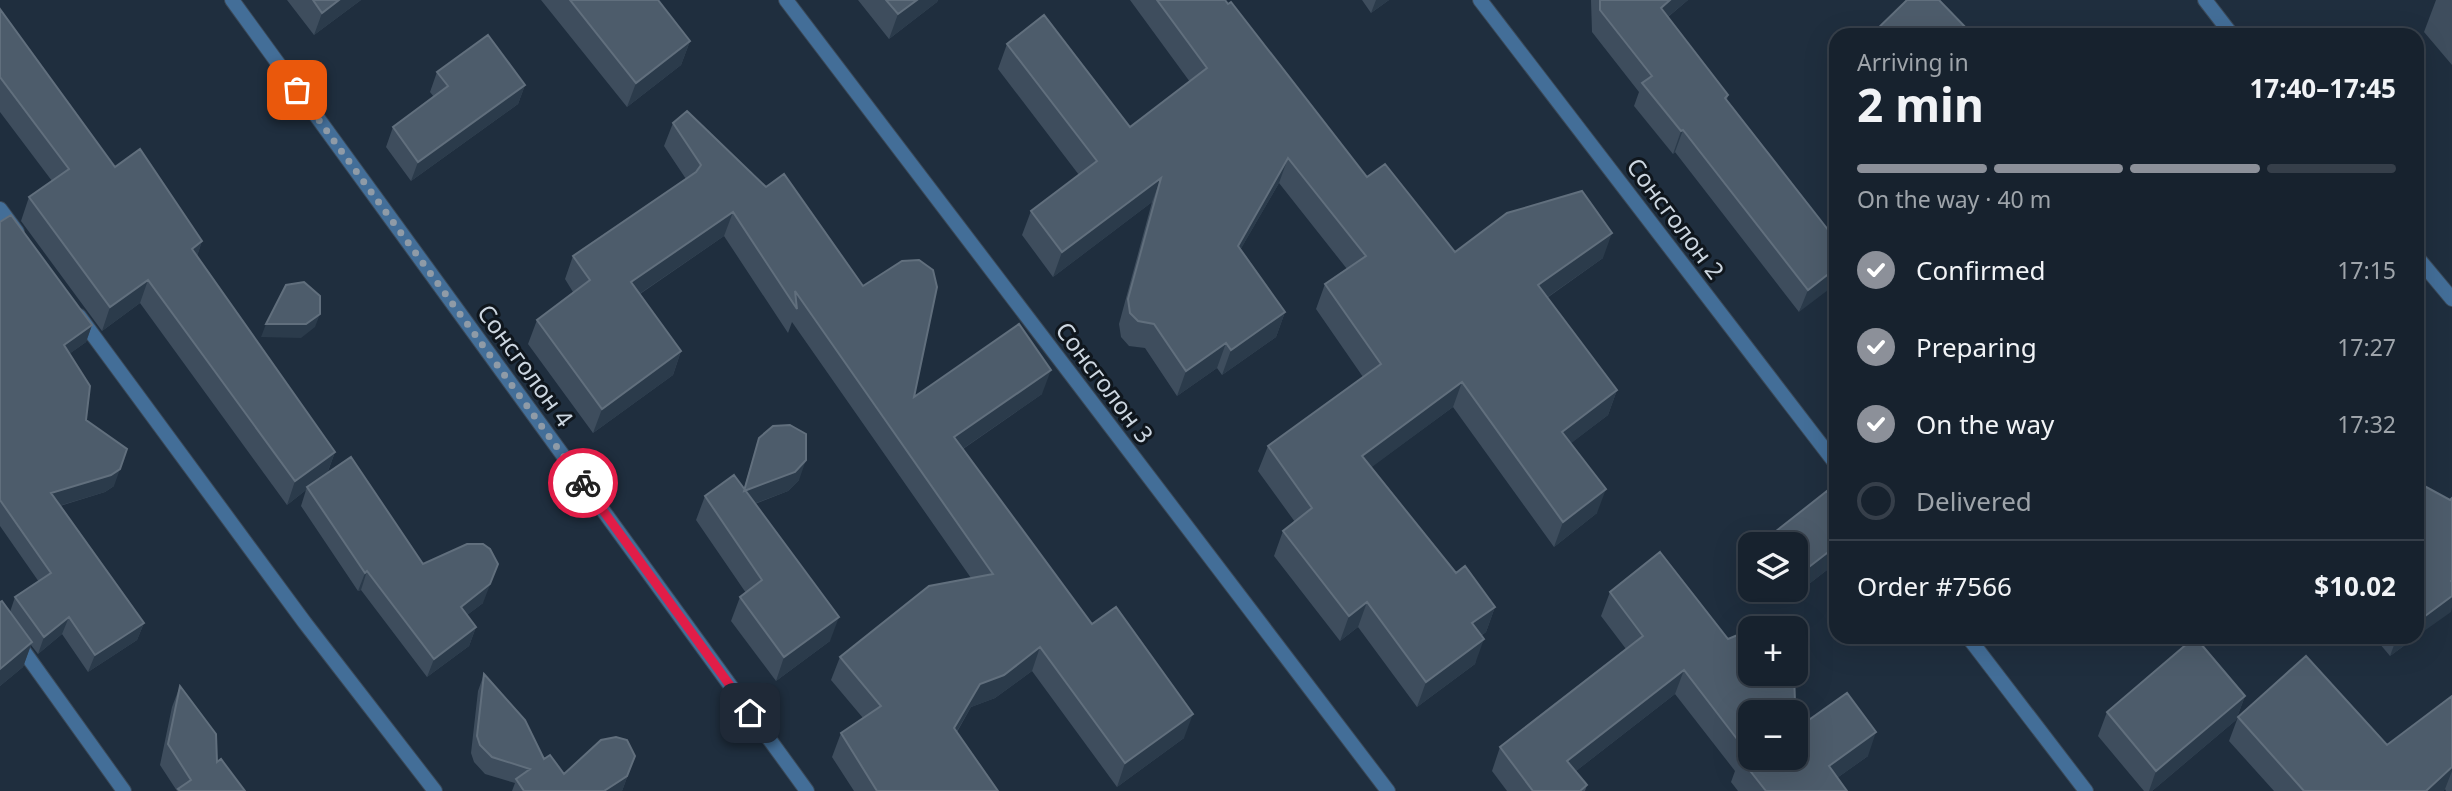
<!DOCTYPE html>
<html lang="en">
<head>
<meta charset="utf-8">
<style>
  :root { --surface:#17222e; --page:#202a36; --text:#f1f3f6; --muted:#9ea4aa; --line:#363f4a; --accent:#8c9099 }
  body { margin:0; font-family:"Noto Sans",sans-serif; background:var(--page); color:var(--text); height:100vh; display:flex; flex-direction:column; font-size:26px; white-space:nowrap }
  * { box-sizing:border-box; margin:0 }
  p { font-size:23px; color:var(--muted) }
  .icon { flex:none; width:38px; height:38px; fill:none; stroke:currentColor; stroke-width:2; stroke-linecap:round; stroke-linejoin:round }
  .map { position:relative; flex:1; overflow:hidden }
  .drawer { position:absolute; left:1829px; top:28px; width:595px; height:616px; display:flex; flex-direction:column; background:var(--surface); border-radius:21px; box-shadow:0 7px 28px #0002,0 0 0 2px var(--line) }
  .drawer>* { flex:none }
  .controls { position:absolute; left:1738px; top:532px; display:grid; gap:14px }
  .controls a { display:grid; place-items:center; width:70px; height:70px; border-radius:14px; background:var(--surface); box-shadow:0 7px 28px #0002,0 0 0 2px var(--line); font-size:35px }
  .pin { position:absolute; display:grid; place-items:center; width:60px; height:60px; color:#fff; margin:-30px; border-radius:14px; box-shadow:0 4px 10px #0006 }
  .courier { position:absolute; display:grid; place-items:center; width:70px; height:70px; margin:-35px; border:5px solid #e11d48; border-radius:50%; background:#fff; color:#222; box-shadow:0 2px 9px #0007 }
  .overview em { font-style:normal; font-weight:700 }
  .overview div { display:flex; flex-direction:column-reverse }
  .overview { display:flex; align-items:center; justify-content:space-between; height:119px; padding:0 28px }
  h1 { font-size:46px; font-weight:700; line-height:52px }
  .bar { display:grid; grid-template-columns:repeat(4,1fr); gap:10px 7px; align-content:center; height:84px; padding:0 28px }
  .bar i { height:9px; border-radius:5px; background:var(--line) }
  .bar .current { background:var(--accent) }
  .bar p { grid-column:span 4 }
  .line { display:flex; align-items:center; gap:18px; padding:0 28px; border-top:2px solid var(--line) }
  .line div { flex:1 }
  ol { padding:0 28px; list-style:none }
  li { display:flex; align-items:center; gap:21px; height:77px }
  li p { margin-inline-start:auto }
  li .icon { padding:7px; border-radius:50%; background:var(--accent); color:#fff; stroke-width:4 }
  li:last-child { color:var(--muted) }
  li i { width:38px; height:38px; border:4px solid var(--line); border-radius:50% }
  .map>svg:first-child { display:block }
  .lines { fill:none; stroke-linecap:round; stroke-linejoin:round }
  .minor-casing { stroke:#3b4958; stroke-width:16 }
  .minor { stroke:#436e98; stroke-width:14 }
  .wall { fill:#3e4d5d }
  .shaded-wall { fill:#2b3b4b }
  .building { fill:#4d5c6b; stroke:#616f7d; stroke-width:2; fill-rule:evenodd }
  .done { stroke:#8f9ba7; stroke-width:7; stroke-dasharray:0 12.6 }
  .route { stroke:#e11d48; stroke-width:9 }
  .labels { text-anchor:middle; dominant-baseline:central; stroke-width:6; stroke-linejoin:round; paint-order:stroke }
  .street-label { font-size:24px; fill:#ccd6e0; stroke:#0f161d }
</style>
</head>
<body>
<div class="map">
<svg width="2452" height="791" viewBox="0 0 2452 791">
  <rect width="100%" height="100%" fill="#1f2e3e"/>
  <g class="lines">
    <!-- minor casing -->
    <g class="minor-casing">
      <path id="minor" d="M232,0L807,791
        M786,0L1388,791
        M1480,0L1836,464
        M2205,0L2232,35
        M0,209L17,232
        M2417,257L2452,299
        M79,316L305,623L435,791
        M0,618L124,791
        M1968,637L2086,791"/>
    </g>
    <!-- minor -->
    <use href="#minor" class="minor"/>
  </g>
  <!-- wall -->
  <path class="wall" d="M287,0H361L314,35Z
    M541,0H658L690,41L681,65L627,107Z
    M858,0H938L937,2L889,39Z
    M1130,0H1225L1367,177L1455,252L1603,258L1547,298L1617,390L1608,415L1571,443L1597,513L1554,547L1453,407L1371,467L1456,573L1495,607L1486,632L1481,636L1475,664L1417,707L1358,627L1340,641L1274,556L1283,531L1295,522L1258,471L1268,446L1363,377L1316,309L1325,284L1347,269L1279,183L1240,250L1285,312L1276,337L1222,375L1217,368L1177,396L1145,348L1129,346L1121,337L1119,324L1152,202L1053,277L1022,235L1031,211L1079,175L998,69L1007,44L1130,127L1190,82Z
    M1362,0H1389L1371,13Z
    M1591,0H1688L1668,17L1728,95L1727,100L1836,240L1799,312L1675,152L1673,154L1634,106L1639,92L1592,32Z
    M2436,0H2452V65L2424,32Z
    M0,9L115,167L202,241L197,256L335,452L327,474L423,564L483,603L467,615L476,627L469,646L427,677L361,590L358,591L301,506L306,490L287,505L140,303L102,331L21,221L29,197L52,181L0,112Z
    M437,72L525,85L518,104L411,181L386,147L393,127L434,97L430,92Z
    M673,123L914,397L1042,394L963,449L1092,624L1184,738L1117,787L1032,671L995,698L971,707L957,732L998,791H854L832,757L841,733L863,718L831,680L840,657L971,578L792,322L788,333L724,236L640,294L681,351L673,375L593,433L528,344L537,320L573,292L565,279L573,256L686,179L664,146Z
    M0,222L92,325L86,342L69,354L86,420L114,486L105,492L60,506L144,623L137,640L88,672L62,634L38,654L31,645L23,667L0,686V602L10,612L15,597L39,582L0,526Z
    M759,438L799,480L788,491L755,504L830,641L776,681L731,621L740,597L746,593L696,520L705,496L744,488Z
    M1836,503V563L1787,601L1778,590H1796V544H1764L1766,539Z
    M1610,592L1796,729L1868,756L1837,778L1847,791H1738L1731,782L1735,771L1675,694L1576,771L1587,785L1585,791H1507L1492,771L1500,747L1626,649L1601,616Z
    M2374,637H2416L2390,656Z
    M484,674L544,759L564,774L635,756L622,791H512L515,783L485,774L474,762L471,753L478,691Z
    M180,686L217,762L245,791H177L160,765L172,707Z
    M2245,696L2236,720L2152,791H2144L2098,736L2107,712Z
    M2452,696V791H2446L2445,789L2443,791H2274L2229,741L2238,717L2387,745Z"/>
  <!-- shaded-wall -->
  <path class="shaded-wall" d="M339,0H361L314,35L322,13Z
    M917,0H938L937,2L889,39L898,14Z
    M1376,0H1389L1371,13Z
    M1670,0H1688L1652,30L1661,8Z
    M690,41L681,65L627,107L636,83Z
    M525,85L518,104L411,181L418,162Z
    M1683,130L1675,152L1673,154L1681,131Z
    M1288,158L1279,183L1228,271L1238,246Z
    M1161,178L1152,202L1053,277L1062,252Z
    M733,212L724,236L623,305L631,282Z
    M1612,233L1603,258L1529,310L1538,285Z
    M202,241L194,265L192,249Z
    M1836,268V284L1799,312L1808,290Z
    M148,280L140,303L102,331L110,307Z
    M1285,312L1276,337L1222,375L1231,350Z
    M320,314L315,327L301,338L261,337L266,324Z
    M92,325L86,342L58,362L64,345Z
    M1226,343L1217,368L1177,396L1186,371Z
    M681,351L673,375L593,433L602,409Z
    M1051,370L1042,394L945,461L954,437Z
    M1462,382L1453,407L1353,481L1362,456Z
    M1617,390L1608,415L1553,457L1562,432Z
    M335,452L326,476L307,487L306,490L287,505L295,481Z
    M806,460L799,480L788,491L737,510L744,491Z
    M120,469L114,486L105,492L45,510L51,493Z
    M1606,489L1597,513L1554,547L1563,522Z
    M1836,546V563L1787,601L1791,590H1796V577Z
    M498,564L483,603L454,625L461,607Z
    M367,571L361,590L358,591L365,573Z
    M2452,596V608L2451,612L2417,636V622Z
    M1367,602L1358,627L1340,641L1349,616Z
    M1495,607L1486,632L1463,648L1472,623Z
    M69,617L62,634L38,654L44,637Z
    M839,617L830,641L776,681L784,657Z
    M144,623L137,640L88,672L95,655Z
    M476,627L469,646L427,677L434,659Z
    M2397,637H2416L2390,656Z
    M1484,639L1475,664L1417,707L1426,682Z
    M32,642L23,667L0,686V669Z
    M1040,647L1032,671L995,698L971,707L945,751L954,728L980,684Z
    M1684,670L1675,694L1558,785L1567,761Z
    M2245,696L2236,720L2152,791H2149L2156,771Z
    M1193,714L1184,738L1117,787L1125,763Z
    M1876,732L1868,756L1820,790L1829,766Z
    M635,756L622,791H604Z
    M2452,767V771L2445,789L2443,791H2426Z"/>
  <!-- building -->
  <path class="building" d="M313,0H339L322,13Z
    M570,0H658L690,41L636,83Z
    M886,0H917L898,14Z
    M1157,0H1225L1228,4L1231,2L1367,177L1385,164L1455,252L1507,213L1582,191L1612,233L1538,285L1617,390L1562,432L1606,489L1563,522L1462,382L1362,456L1456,573L1465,566L1495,607L1472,623L1484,639L1426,682L1367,602L1349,616L1283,531L1312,508L1268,446L1381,364L1325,284L1366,256L1288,158L1238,246L1285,312L1231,350L1226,343L1186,371L1154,324L1138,321L1130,313L1128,299L1161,178L1062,252L1031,211L1097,161L1007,44L1044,15L1130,127L1207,68Z
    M1600,0H1670L1661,8L1728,95L1725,98L1836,240V268L1808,290L1683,130L1681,131L1642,83L1652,76L1600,10Z
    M1907,0H1939L1973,35H1871Z
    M0,9L115,167L140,149L202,241L192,249L335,452L295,481L148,280L110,307L29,197L69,169L0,77Z
    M488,35L525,85L418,162L393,127L448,86L437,72Z
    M687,111L766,187L784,174L863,286L902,261L919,260L933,270L937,287L914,397L1019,324L1051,370L954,437L1092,624L1116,607L1193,714L1125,763L1040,647L1004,675L980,684L954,728L998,791H877L841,733L881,706L840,657L929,586L993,574L795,291L797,309L733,212L631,282L681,351L602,409L537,320L590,280L573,256L696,172L701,165L673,123Z
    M11,215L92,325L64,345L90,386L86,420L127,449L120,469L111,475L51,493L144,623L95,655L69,617L44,637L15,597L51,573L0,500V222Z
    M304,282L320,296V314L306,324H266L286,285Z
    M790,425L806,434V460L795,472L744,491L759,438L773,426Z
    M351,457L423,564L467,544H483L490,549L498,564L490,584L461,607L476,627L434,659L367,571L365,573L307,487Z
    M734,475L839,617L784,657L740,597L762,580L705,496Z
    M2417,482L2450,500L2452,498V580L2451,581L2452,582V596L2417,622Z
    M1827,491L1836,503V546L1796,577V544H1770L1766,539Z
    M1660,552L1728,639L1750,630V674H1794L1796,729L1847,693L1876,732L1829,766L1847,791H1766L1740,758L1747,752L1684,670L1567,761L1587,785L1580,791H1533L1500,747L1643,636L1610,592ZM1750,712H1796V758H1750Z
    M2,601L32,642L0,669V602Z
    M1778,620L1785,628H1756Z
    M2195,637L2245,696L2156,771L2107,712Z
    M2306,656L2387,745L2452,696V767L2426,791H2304L2238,717Z
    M484,674L525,720L544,759L550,755L564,774L601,740L616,737L627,740L635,756L627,776L604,791H524L516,779L530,769L492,757L480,745L477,736Z
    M180,686L216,734L217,762L221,759L245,791H180L178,789L191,780L168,744Z"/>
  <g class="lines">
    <!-- done -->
    <path class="done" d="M297,90L583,483"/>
    <!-- route -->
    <path class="route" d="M583,483L750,713"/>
  </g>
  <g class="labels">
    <!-- street labels -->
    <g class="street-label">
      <text transform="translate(1676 218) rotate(53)">Сонсголон 2</text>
      <text transform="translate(526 365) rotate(54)">Сонсголон 4</text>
      <text transform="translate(1105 382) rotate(53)">Сонсголон 3</text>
    </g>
  </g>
</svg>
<div class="controls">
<a><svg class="icon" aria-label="layers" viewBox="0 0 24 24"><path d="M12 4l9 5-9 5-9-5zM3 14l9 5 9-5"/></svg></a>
<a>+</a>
<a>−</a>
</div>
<div class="pin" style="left:297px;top:90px;background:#ea580c"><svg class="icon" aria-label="bag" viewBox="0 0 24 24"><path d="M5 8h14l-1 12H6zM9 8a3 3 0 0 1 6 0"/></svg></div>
<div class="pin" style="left:750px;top:713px;background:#1f2937"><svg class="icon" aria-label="home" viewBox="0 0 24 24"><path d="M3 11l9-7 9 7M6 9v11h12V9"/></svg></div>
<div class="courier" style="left:583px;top:483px"><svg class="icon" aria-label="bike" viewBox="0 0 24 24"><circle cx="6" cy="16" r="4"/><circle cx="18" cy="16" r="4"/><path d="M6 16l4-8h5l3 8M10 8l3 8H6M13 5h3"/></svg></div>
<section class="drawer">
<div class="overview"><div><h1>2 min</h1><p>Arriving in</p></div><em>17:40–17:45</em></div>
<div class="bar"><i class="current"></i><i class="current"></i><i class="current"></i><i></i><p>On the way · 40 m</p></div>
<ol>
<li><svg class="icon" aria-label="check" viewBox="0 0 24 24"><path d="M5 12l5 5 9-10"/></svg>Confirmed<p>17:15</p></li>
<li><svg class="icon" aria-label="check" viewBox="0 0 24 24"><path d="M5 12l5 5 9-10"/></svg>Preparing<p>17:27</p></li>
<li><svg class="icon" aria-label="check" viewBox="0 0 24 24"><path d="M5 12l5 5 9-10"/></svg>On the way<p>17:32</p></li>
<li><i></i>Delivered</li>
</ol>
<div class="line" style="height:91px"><div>Order #7566</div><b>$10.02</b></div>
</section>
</div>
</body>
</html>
